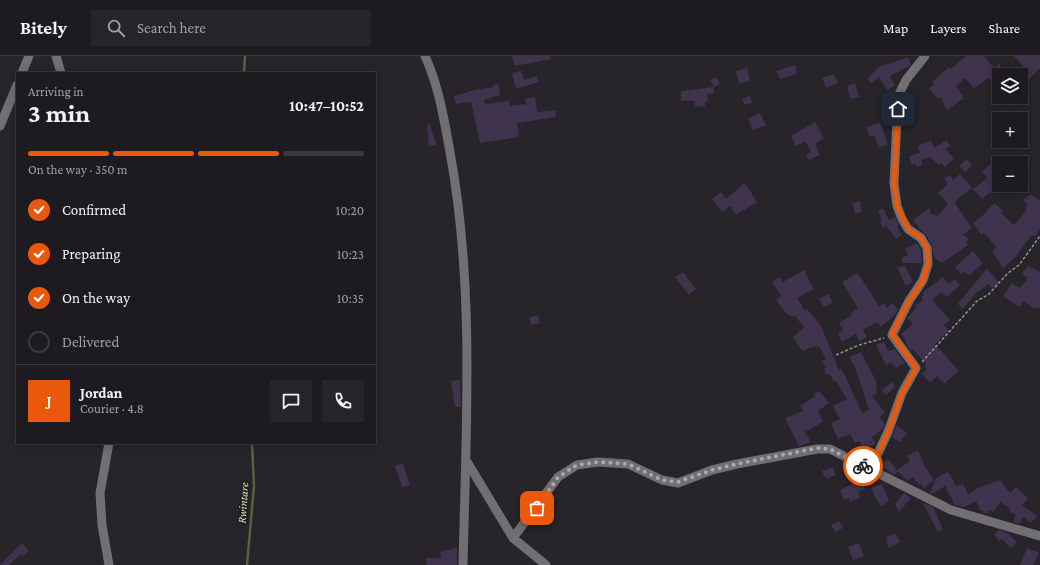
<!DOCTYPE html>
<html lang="en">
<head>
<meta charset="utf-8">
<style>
  :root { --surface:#1d1b20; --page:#252429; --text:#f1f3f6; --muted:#a0a1a5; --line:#3b393e; --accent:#ea580c }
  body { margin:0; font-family:"Crimson Pro",serif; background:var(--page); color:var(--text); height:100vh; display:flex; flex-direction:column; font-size:15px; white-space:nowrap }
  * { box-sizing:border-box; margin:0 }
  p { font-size:13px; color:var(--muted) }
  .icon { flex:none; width:22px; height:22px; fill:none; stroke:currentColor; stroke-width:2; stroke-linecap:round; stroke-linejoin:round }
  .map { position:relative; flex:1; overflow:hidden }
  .details { position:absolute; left:16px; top:16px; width:360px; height:372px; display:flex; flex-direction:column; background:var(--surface); border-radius:0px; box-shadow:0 2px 10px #0003,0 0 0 1px var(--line) }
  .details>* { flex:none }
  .fabs { position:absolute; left:992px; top:12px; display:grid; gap:8px }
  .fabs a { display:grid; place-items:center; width:36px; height:36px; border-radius:0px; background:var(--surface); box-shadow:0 2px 10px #0003,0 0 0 1px var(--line); font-size:20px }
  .pin { position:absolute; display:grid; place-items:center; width:34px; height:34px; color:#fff; margin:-17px; border-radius:8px; box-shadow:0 2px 6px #0006 }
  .courier { position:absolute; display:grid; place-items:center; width:40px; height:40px; margin:-20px; border:3px solid #ea580c; border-radius:50%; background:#fff; color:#222; box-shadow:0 1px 5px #0007 }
  .summary em { font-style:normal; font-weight:700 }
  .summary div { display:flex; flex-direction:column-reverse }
  .summary { display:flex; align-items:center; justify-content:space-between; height:68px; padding:0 12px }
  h1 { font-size:26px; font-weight:700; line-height:30px }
  .bar { display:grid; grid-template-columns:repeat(4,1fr); gap:6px 4px; align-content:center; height:48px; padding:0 12px }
  .bar i { height:5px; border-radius:3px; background:var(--line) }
  .bar .current { background:var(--accent) }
  .bar p { grid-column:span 4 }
  .line { display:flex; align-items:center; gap:10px; padding:0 12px; border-top:1px solid var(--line) }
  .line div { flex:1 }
  .round { display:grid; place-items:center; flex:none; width:42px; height:42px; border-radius:0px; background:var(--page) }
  ol { padding:0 12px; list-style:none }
  li { display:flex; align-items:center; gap:12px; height:44px }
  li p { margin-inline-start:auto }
  li .icon { padding:4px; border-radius:50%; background:var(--accent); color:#fff; stroke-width:4 }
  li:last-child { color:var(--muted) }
  li i { width:22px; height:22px; border:2px solid var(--line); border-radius:50% }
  header { display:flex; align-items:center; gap:24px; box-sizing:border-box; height:56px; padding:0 20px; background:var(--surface); border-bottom:1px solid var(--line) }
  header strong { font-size:19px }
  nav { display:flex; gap:22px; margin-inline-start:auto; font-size:14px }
  .search { width:280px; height:36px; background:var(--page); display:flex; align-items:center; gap:10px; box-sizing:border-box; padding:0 14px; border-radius:0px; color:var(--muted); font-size:15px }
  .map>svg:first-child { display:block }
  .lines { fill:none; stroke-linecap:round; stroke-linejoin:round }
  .stream { stroke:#586042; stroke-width:2.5 }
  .building { fill:#3f334d }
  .path { stroke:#959398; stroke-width:1.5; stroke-dasharray:3 2; stroke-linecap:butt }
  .minor { stroke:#716f73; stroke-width:9 }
  .done { stroke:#aba9ae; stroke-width:4; stroke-dasharray:0 7.2 }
  .route { stroke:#ea580c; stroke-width:5 }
  .labels { text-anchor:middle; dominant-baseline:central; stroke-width:3; stroke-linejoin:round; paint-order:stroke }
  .water-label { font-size:12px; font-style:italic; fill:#d4e5ab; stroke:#1d1a21 }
</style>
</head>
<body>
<header>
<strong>Bitely</strong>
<div class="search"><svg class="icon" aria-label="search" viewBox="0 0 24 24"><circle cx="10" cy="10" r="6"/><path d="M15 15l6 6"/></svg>Search here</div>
<nav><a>Map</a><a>Layers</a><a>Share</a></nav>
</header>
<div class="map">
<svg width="1040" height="509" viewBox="0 0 1040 509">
  <rect width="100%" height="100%" fill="#27242a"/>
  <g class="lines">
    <!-- stream -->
    <path class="stream" d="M244,17L245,0
      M247,509L254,430L252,387"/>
  </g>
  <!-- building -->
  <path class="building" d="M512,0H550L551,3L515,10Z
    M966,0H984L994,12L999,8L1008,19H999V34L989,22L974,32L965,22L956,30L964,42L947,54L940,41L938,43L929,33L934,28L932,26L943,16L949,11L951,13Z
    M1014,0H1040V12L1021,32V12L1023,10Z
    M908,1L911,9L890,20L895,30L887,34L879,21L871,27L867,23L879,11Z
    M795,9L797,18L780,23L776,15Z
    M747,12L750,25L739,28L736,15Z
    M521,15L524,24L537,20L539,26L516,33L512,17Z
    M834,18L838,27L826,32L822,22Z
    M717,21L720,28L714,31L710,24Z
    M855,27L859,41L850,43L847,30Z
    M499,28L500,39L484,44L485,48L509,45L510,50L526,48L525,43L535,41L537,56L555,54L556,61L517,67L519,81L480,87L471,46L456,48L454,40L468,36V35L493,31V29Z
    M713,31L714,37L707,38L708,45H705V50L695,51V45H681V35Z
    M750,40L752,47L744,49L742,43Z
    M760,57L766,69L753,74L748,63Z
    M815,66L824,82L815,88L820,99L809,104L806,98L811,96L805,85L796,90L791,80Z
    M880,66L888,88L879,92L874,80L870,81L866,72Z
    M427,68H429L437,89L429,90Z
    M931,84L934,92L947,84L950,90L945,93L954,102L945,111L941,107L939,109L930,101L921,104L923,109L916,111L915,108L912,109L909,100L920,97L918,90Z
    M967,103L972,109L965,116L959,110Z
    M995,104L999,108V129L982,143L973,133L986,123L987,121L982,116Z
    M960,118L972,132L956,144L957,145L955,147L972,172L963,179L969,183L966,186L968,189L942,207L940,205L939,206L933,199L932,189L926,179L918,172L919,171L913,164L929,152L931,158L938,160L948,148L938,137L948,128L944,122L950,119L953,124Z
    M745,127L757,146L736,159L730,150L722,156L712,143L721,136L726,143Z
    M1031,138L1040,145V173L1035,181L1032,179L1013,204V203L1003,212L992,195L996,191L984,177L981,179L973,167L988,155L987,154L995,147L1003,155L1001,157L1014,169L1027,154L1025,152L1028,150L1023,144Z
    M860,145L862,156L855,158L852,147Z
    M883,152L889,164L895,161L899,170L897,171L902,179L896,183L886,169L883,172L880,166L882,165L878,155Z
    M917,187L921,194L922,207H903L901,202L908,199L905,193Z
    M973,195L983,207L969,220L964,215L961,218L955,211Z
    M905,210L913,226L906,230L897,211Z
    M1028,210L1040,216V253L1035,251V253L1023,245L1020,251L1003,240L1012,227L1020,232L1028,222L1022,218Z
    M987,212L999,227L992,232L988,228L974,239L963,253L958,248Z
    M804,214L814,233L797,242L805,255L807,253L821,270L839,314L841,313L846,322L862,357L869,354L855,311L849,301L861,296L876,325L877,337L872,340L885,357L880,361L885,368L883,373L872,381L876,387L864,394L859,385L855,387L850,378L838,383L831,367L840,363L833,350L847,343L836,325L834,326L830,318L827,319L824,313L826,312L822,305L826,303L819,290L816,292L815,290L802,295L793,281L804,271L794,259L792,261L787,258L776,244L781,240L772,226L780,221L783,226Z
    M683,216L696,233L689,239L675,221Z
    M858,217L879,250L885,247L887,252L892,247L898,253L895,259L881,271L877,266L863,274L867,281L859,285L856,278L842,286L838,277L843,274L839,267L852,259L851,257L858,252L842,226Z
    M943,221L949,228L954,223L960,229L947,241L941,236L932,244L950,264L944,269L949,275L935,288L959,315L944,328L937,320L930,327L922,318L927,313L924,310L926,308L912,293L911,295L905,286L906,284L901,278L913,268L907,262L916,252L915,250L923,244L921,241L924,239L922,237Z
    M828,238L833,246L824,251L819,243Z
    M538,259L540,267L531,269L529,262Z
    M884,286L888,295L895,293L905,307L896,312L891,306L886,309L876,289Z
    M460,324L461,351H455L451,325Z
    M892,326L895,331L886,339L882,334Z
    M819,335L829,347L818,355L823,366L805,376L811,386L799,390L785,362L803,355L800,350L815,340L814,338Z
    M897,369L907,377L900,386L892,381Z
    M918,394L925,411L934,424L924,432L921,428L919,429L913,421L907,425L898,415L895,419L880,410L888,403L897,414L910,405L907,400Z
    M403,407L410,429L402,431L395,410Z
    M833,411L836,419L826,423L822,415Z
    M948,416L956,430L963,428L968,438L978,432L1000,424L1010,437L1016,431L1028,442L1022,449L1037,460L1031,467L1023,461L1020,468L1013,465L1016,459L1009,455L1011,453L1000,446L993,456L990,454L987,458L980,454L976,445L964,451L955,449L945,430L932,438L930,437L936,422Z
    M860,424L865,433L858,436L860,442L850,446L849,442L844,444L840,434Z
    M882,428L889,445L882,450L876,443L871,432Z
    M904,437L911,442L899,456L895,448Z
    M923,447L933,451L943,473L938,476Z
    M839,465L843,472L835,476L831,469Z
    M999,474L1007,477L1017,486L1011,492L1002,483L999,485L994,478Z
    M895,477L900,486L889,492L886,485L888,484L886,481Z
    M22,487L29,495L22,500L21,498L9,509H0Z
    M859,487L864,500L853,504L848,491Z
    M457,492V509H427L425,502H441L440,496Z
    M1027,492L1039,497L1033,509H1020Z"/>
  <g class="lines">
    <!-- path -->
    <path class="path" d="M836,299L859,289L884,282
      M922,306L977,245L989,238L1007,218L1019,209L1040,180"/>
    <!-- minor -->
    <path class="minor" d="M56,0L61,17
      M425,0C439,31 444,63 450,96C475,232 466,372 463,509
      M22,17L29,0
      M0,70L17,29
      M109,387L100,437L102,469L109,509
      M466,404L513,482L546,509
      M870,414L888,376L902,337L916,312L892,279L909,245L923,224L928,208L927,192L921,182L908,173L902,163L897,150L894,127L898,40L906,24L925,0
      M513,482L558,421L577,409L598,406L628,408L662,424L678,427L712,414L737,408L817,393H830L951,454L1040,480"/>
  </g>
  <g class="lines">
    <!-- done -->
    <path class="done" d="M537,452L558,421L577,409L598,406L628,408L662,424L678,426L712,414L737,408L817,392L830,393L863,410"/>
    <!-- route -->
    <path class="route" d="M863,410L870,414L888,376L902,337L916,312L892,278L909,245L923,224L928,208L927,192L921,182L908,173L897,150L894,127L898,53"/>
  </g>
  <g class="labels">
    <!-- water labels -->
    <g class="water-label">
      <text transform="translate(243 447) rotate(-86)">Rwintare</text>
    </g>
  </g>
</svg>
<div class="fabs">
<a><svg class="icon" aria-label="layers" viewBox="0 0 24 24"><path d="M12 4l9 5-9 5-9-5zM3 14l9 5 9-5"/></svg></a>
<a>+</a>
<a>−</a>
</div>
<div class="pin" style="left:537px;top:452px;background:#ea580c"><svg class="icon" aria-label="bag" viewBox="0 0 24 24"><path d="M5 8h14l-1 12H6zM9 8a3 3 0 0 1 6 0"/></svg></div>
<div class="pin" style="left:898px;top:53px;background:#1f2937"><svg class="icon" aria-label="home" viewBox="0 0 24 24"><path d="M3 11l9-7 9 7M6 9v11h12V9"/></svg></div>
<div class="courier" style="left:863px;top:410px"><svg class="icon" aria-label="bike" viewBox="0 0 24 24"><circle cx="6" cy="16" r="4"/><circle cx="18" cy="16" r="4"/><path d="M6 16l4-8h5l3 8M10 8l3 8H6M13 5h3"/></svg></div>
<section class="details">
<div class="summary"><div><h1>3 min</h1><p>Arriving in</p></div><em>10:47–10:52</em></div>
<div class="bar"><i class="current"></i><i class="current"></i><i class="current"></i><i></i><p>On the way · 350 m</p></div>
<ol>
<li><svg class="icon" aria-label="check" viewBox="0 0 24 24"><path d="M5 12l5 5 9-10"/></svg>Confirmed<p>10:20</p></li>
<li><svg class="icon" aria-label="check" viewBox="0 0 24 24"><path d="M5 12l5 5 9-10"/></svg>Preparing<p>10:23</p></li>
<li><svg class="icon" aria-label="check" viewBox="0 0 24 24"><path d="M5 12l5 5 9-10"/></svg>On the way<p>10:35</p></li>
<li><i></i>Delivered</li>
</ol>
<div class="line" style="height:72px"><b class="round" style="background:var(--accent);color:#fff">J</b><div><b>Jordan</b><p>Courier · 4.8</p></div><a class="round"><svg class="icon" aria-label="chat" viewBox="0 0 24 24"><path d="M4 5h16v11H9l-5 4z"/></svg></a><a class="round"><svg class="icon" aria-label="phone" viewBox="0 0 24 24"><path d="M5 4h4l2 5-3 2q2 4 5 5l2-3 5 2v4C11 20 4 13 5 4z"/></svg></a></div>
</section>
</div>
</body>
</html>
